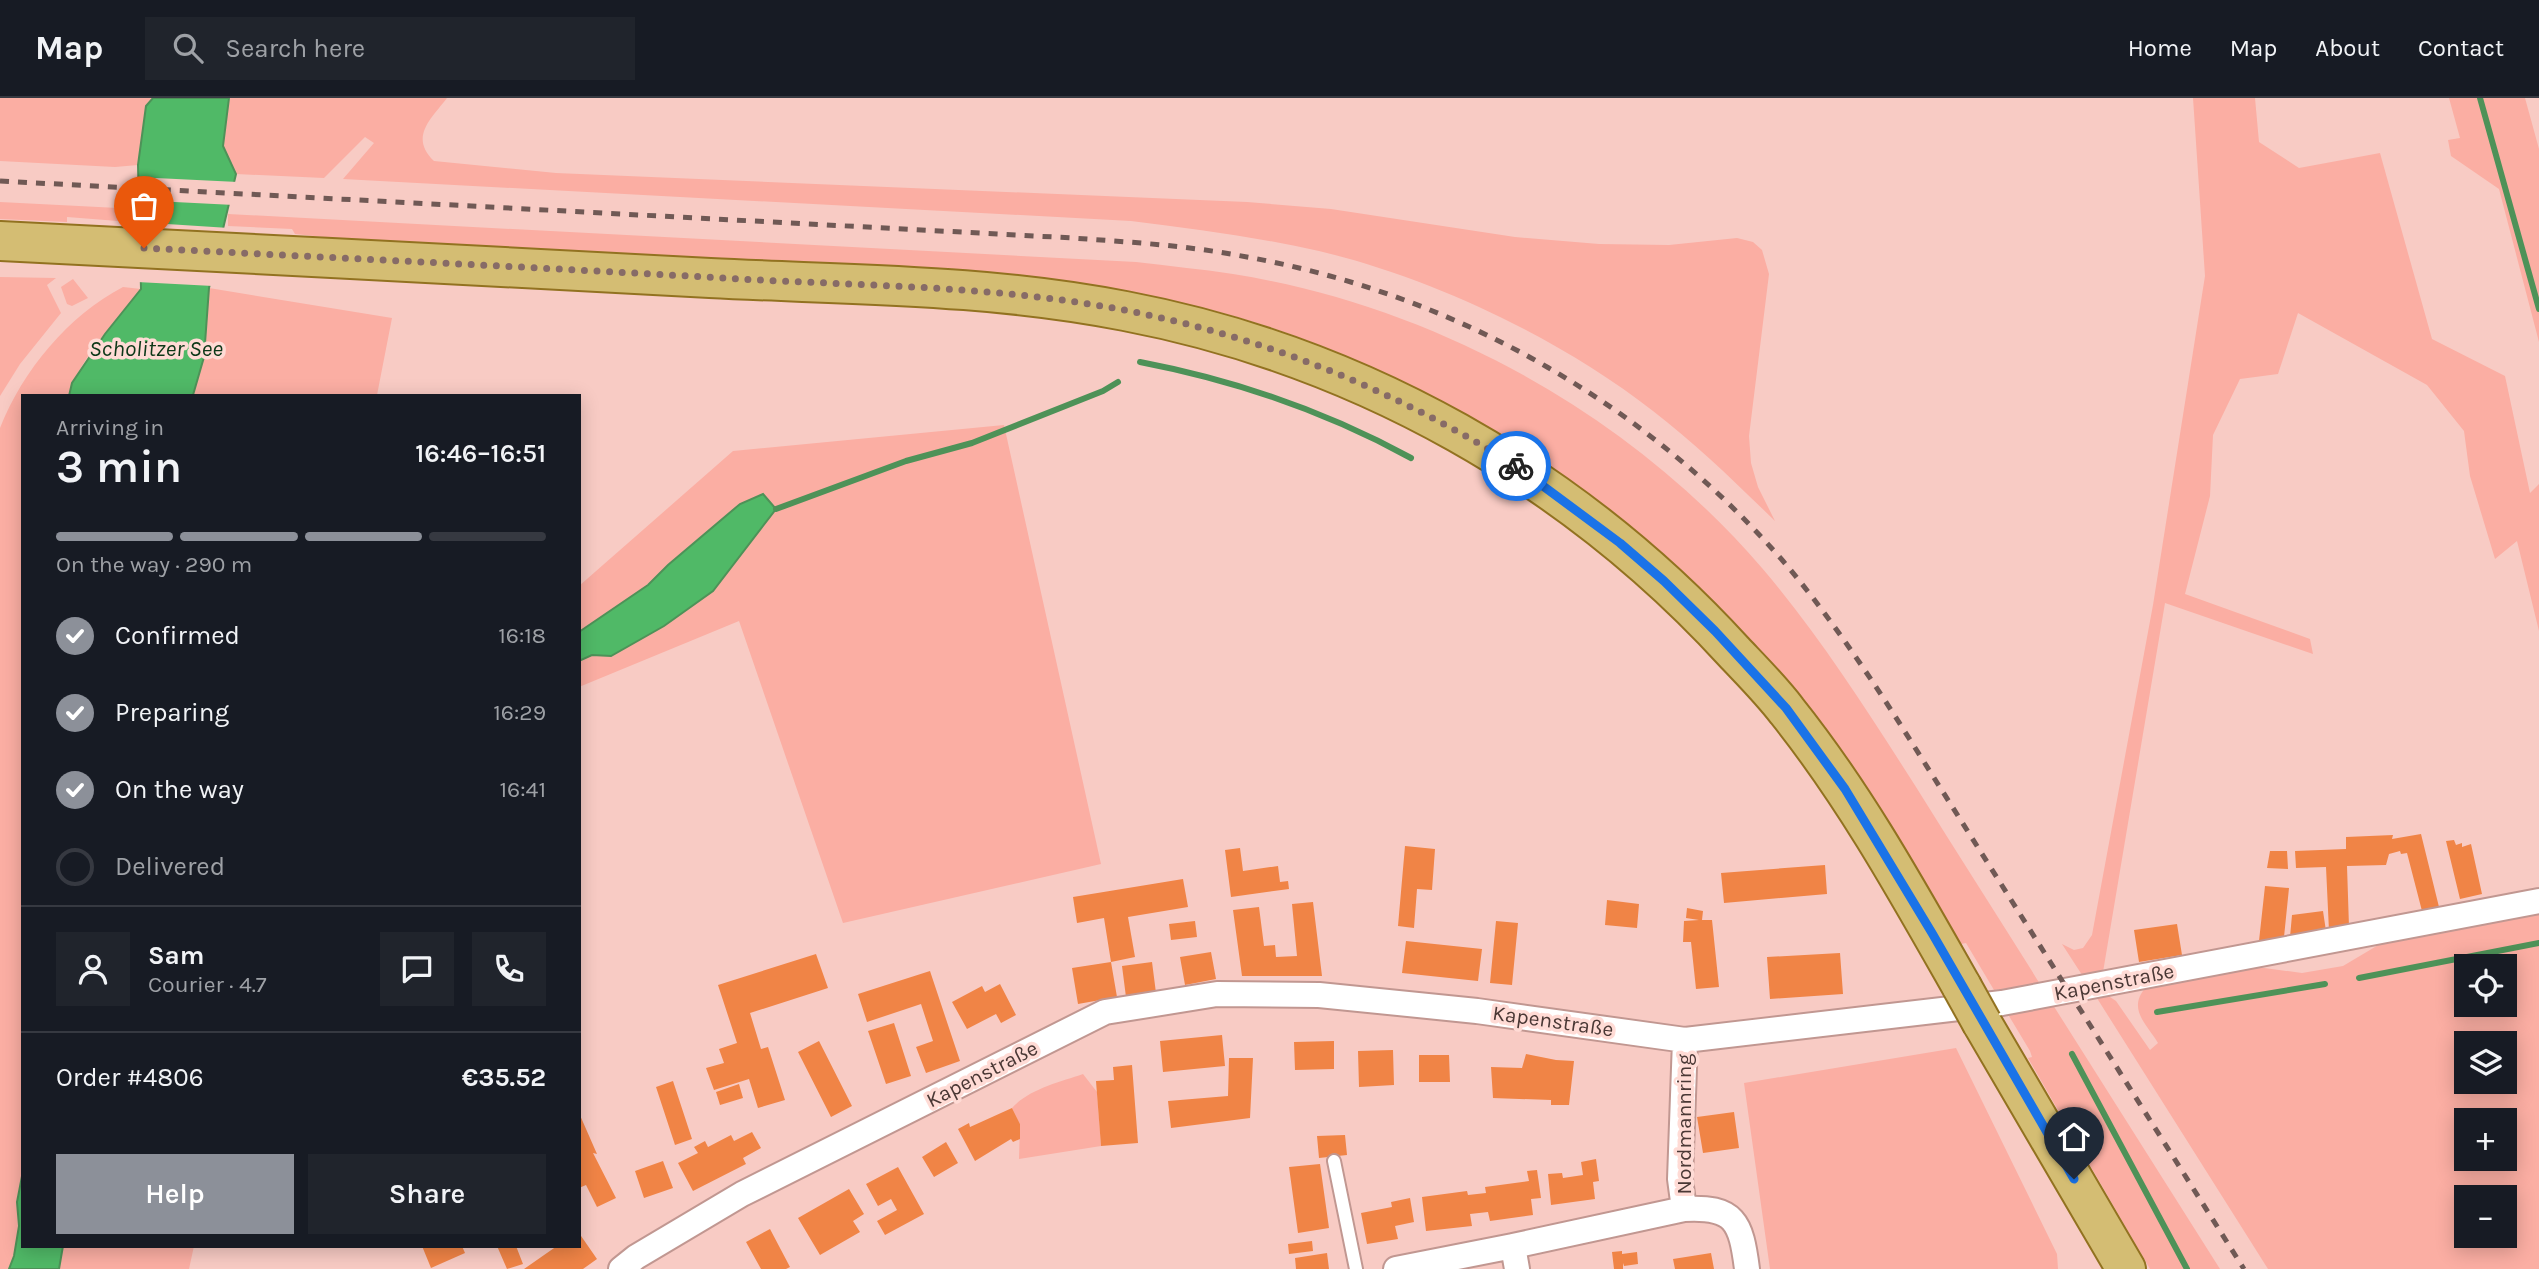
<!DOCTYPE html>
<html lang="en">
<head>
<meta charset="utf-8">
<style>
  :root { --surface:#171b24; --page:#20242c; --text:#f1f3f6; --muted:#9ea1a6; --line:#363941; --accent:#8c9099 }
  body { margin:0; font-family:Karla,sans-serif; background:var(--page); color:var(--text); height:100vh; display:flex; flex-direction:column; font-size:26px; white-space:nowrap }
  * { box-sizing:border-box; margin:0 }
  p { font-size:23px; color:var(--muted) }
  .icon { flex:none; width:38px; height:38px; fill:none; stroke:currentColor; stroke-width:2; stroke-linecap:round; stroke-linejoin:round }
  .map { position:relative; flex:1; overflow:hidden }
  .sheet { position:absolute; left:21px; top:296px; width:560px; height:854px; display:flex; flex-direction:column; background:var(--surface); border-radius:0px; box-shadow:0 4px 18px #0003 }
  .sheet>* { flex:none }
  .controls { position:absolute; left:2454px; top:856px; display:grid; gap:14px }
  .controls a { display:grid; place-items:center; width:63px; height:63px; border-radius:0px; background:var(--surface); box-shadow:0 4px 18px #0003; font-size:35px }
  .pin { position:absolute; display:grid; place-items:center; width:60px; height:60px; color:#fff; margin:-72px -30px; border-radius:50% 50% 50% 0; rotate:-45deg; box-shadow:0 0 7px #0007 }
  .pin .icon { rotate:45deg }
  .courier { position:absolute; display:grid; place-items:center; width:70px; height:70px; margin:-35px; border:5px solid #1a73e8; border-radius:50%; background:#fff; color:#222; box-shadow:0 2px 9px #0007 }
  .head em { font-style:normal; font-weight:600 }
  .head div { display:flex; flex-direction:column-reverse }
  .head { display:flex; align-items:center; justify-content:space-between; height:119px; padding:0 35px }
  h1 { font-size:46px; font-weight:600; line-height:52px }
  .bar { display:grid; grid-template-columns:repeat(4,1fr); gap:10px 7px; align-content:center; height:84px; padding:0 35px }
  .bar i { height:9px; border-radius:5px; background:var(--line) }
  .bar .current { background:var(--accent) }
  .bar p { grid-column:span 4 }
  .line { display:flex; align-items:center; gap:18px; padding:0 35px; border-top:2px solid var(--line) }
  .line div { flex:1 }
  .round { display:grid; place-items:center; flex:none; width:74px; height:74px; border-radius:0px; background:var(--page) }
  ol { padding:0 35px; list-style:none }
  li { display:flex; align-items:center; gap:21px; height:77px }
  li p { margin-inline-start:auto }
  li .icon { padding:7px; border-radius:50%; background:var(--accent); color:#fff; stroke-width:4 }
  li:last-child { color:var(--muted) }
  li i { width:38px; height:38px; border:4px solid var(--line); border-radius:50% }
  .button { display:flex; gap:14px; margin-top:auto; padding:14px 35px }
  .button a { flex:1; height:80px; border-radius:0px; background:var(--accent); color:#fff; font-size:28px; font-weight:600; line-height:80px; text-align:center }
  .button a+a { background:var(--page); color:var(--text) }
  header { display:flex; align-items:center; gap:42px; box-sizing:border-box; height:98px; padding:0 35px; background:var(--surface); border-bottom:2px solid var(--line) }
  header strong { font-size:33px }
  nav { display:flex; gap:38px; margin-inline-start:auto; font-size:24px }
  .search { width:490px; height:63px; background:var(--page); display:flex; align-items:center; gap:18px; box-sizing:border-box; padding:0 24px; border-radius:0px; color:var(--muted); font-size:26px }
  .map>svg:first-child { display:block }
  .green { fill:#fbaea3; fill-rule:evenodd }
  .water { fill:#50b967; stroke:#4e9258; stroke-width:2 }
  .pier { fill:#f8cbc4 }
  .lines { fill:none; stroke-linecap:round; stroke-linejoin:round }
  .stream { stroke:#4e9258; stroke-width:6 }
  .building { fill:#f08446 }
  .service-casing { stroke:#c19791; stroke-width:16 }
  .minor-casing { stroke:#c19791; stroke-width:28 }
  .primary-casing { stroke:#927220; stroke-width:42 }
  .service { stroke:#fff; stroke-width:12 }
  .minor { stroke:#fff; stroke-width:24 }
  .primary { stroke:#d4bd73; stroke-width:38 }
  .rail { stroke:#705955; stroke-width:5; stroke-dasharray:9 9; stroke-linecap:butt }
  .primary-bridge-casing { stroke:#927220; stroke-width:42; stroke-linecap:butt }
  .primary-bridge { stroke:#d4bd73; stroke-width:38 }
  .done { stroke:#876b67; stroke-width:7; stroke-dasharray:0 12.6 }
  .route { stroke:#1a73e8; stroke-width:9 }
  .labels { text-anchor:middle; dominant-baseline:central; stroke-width:7; stroke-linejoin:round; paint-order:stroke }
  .street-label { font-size:21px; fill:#4a3835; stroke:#ffdbd5 }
  .water-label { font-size:23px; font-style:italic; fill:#0d3818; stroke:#ffdbd5 }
</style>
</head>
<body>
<header>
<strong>Map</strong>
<div class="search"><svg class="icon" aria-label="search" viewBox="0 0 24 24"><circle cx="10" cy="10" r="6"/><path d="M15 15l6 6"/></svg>Search here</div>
<nav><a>Home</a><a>Map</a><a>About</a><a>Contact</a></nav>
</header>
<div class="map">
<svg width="2539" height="1171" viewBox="0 0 2539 1171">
  <rect width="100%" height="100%" fill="#f8cbc4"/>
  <!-- green -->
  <path class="green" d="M0,0H153L146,8L138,67L115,69L0,63Z
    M229,0H447C431,21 409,39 434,63L556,75L1247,104L1331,111L1515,139L1599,146L1669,147L1737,140L1753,144L1762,152L1769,176L1749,338L1751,365L1758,389L1775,423C1735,384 1696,346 1653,313C1561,241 1433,180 1319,153C1257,139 1194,131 1131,123L343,81L374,45L365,39L324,80L236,76L223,48Z
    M2193,0H2255L2259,44L2299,70L2380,55L2432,241L2505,278L2530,395L2539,386V533L2517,443L2495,461L2470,378L2464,333L2427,287L2298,215L2278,276L2240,281L2213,337L2210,398L2185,496L2310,541L2313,556L2165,505L2102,880H2084L2062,846L2074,852L2083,850L2092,837L2153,507L2205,178Z
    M2449,0H2525L2539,51V244L2499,91L2451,58L2448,42L2460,40Z
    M0,104L118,110V123L67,119V124L0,121Z
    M228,116L1136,164C1168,168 1201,171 1233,176C1434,208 1629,315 1762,470C1820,538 1868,614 1916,689C1957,755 1999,820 2040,886L1994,892L1966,845L1961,846C1908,755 1852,665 1786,582C1756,545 1720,510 1684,478C1561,365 1417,276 1257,225C1162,195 1062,184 964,175L343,141L295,136L292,131L228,128Z
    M0,179L56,180L47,187L61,215L20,266L0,298Z
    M73,181L88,200L72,208L67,206L61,189Z
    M123,189L141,191C119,219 77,264 69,297L23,298V1073C21,1084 17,1095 17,1106C18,1133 20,1145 9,1171H0V330C23,272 68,218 123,189Z
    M209,190L392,220L377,297L193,298L204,259Z
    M1004,327L1101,766L843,825L739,523L579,589V488L733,353Z
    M2539,813V1171H2268L2095,897L2104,895L2116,903L2150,952L2158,945C2146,925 2127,911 2146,889L2257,869L2302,875L2343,868L2380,846ZM2466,868H2504V906H2466ZM2466,945H2504V984H2466ZM2466,1022H2504V1060H2466ZM2466,1099H2504V1138H2466Z
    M2053,907L2220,1171H2150L2028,960L2032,959L2030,953L2006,913Z
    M1956,950L2057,1156L2058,1171H1770L1744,985Z
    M1083,976L1097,994L1101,1048L1019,1061L1020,1026L1012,1010C1029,991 1060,984 1083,976Z
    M63,1148H194L189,1171H59Z"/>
  <!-- water -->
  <path class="water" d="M153,0H229L223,48L236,76L209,190L204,259L193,297L69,298L72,285L105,236L141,191L138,67L146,8Z
    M763,396L776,411L713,493L664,528L611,558L592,557L579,563V534L648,487L668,467L740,406Z
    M23,1073V1148H63L59,1171H9L14,1158L19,1128L17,1104Z"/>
  <!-- pier -->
  <path class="pier" d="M135,79L238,84L234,107L135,102Z
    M136,124L229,130L213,188L137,184Z"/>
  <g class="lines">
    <!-- stream -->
    <path class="stream" d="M2480,0L2539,211
      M1140,264C1234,282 1327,314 1411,360
      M776,411L906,363L972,345L1103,293L1118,284
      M2359,880L2539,845
      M2157,914L2325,886
      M2072,956L2187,1171"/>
  </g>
  <!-- building -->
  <path class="building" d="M2421,736L2439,809L2422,813L2407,755L2401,756L2400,753L2389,756L2386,767L2347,768L2349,829L2329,833L2326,769L2296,770L2295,753L2346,751V739L2393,737L2392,741Z
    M2454,742L2456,747L2462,745V749L2471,746L2482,796L2460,801L2446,743Z
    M1405,748L1435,751L1432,792L1417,791L1414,830L1398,828Z
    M1240,750L1243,773L1278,768L1280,784L1288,783L1289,791L1231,799L1225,752Z
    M2270,753H2287L2288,771L2267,770Z
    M1825,767L1827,796L1724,805L1721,775Z
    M1183,781L1188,809L1128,819L1135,859L1111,864L1104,820L1077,825L1073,799Z
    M2265,788L2289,790L2284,839L2259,843Z
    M1607,802L1639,806L1637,830L1605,827Z
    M1313,804L1322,878H1242L1233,812L1259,809L1264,848L1275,847L1276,859L1297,858L1292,806Z
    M1687,810L1703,813L1702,822H1712L1719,889L1696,891L1691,844H1683L1684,823L1699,822L1686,820Z
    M2323,813L2326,833L2290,839L2292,817Z
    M1195,823L1197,839L1171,842L1169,826Z
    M1496,823L1518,825L1512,887L1490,885Z
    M2177,826L2182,857L2139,864L2134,832Z
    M1406,843L1482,851L1478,883L1402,875Z
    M1211,854L1216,881L1185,887L1180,859Z
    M1840,855L1843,896L1770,901L1767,859Z
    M816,856L828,890L750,915L761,951L768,949L785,1002L758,1010L749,981L714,992L706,970L724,965L719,951L737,945L718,887Z
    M1111,864L1117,899L1078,906L1072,870Z
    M1152,864L1156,895L1126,899L1122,868Z
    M930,873L960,963L926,975L916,949L933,943L921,906L867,924L858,896Z
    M1000,886L1016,917L1001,925L996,916L967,931L952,904L982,888L985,894Z
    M894,925L911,978L886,986L868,933Z
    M1222,937L1225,968L1163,974L1160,943Z
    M819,943L852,1008L831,1019L798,954Z
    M1334,943V971L1295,972L1294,944Z
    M1393,952L1394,987L1359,989L1358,953Z
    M1526,956L1556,962L1574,963L1569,1007H1551V1002L1493,1000L1491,969L1522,970Z
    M1419,957H1449L1450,984H1419Z
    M1229,960H1253L1250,1020L1171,1030L1168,1003L1228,998Z
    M1132,967L1138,1045L1101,1048L1096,983L1114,982L1113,969Z
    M673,983L692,1041L675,1047L656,989Z
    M739,986L743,1000L720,1007L716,994Z
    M1012,1010L1020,1026V1041L1013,1044L1011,1041L975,1063L958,1031L969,1025L970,1029Z
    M1734,1014L1739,1050L1703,1055L1697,1019Z
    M579,1015L597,1056L593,1055L616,1100L597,1109L586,1087L579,1090Z
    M752,1034L761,1050L743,1060L746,1066L693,1093L678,1065L698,1055L694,1049L705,1043L708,1049L731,1037L734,1043Z
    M1345,1037L1347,1057L1319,1060L1317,1038Z
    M946,1044L958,1065L934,1079L922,1059Z
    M1596,1061L1599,1083L1593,1084L1595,1101L1551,1107L1548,1076L1562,1075L1563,1080L1583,1077L1581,1064Z
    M663,1063L673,1090L644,1100L635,1073Z
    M1320,1066L1329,1130L1298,1135L1289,1069Z
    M898,1069L924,1116L885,1137L877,1123L897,1112L891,1101L878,1108L866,1086Z
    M1537,1072L1541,1100L1531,1101L1533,1117L1490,1123L1488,1114L1470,1116L1472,1128L1426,1133L1422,1099L1467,1093L1468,1097L1486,1095L1485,1089L1529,1083L1527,1073Z
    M849,1091L864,1116L853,1123L860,1134L820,1157L798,1120Z
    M1410,1100L1414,1124L1395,1128L1398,1141L1367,1146L1361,1115L1392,1109L1391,1104Z
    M770,1131L790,1169L786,1171H761L746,1144Z
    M579,1135L597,1161L583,1171H524L557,1148H579Z
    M1312,1143L1313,1153L1289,1156L1288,1146Z
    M422,1148H462L465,1155L431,1170Z
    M497,1148H516L523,1166L507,1171Z
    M1622,1153V1156L1637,1154L1638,1166L1624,1168L1623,1165V1171H1614L1612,1154Z
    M1327,1155L1329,1171H1296L1295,1160Z
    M1711,1155L1714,1171H1675L1673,1161Z"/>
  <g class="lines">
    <!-- service casing -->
    <g class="service-casing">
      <path id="service" d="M1334,1063L1356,1171"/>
    </g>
    <!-- minor casing -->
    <g class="minor-casing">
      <path id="minor" d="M1684,1111L1680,1081L1685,942
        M621,1171L636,1159L742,1096L1105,914L1217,896L1319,897L1477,913L1685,942L2002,905L2539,803
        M1396,1171L1513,1148
        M1517,1171L1513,1148L1684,1111C1735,1108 1741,1124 1747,1171"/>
    </g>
    <!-- primary casing -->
    <g class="primary-casing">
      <path id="primary" d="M0,143C237,155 473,167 710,180C848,187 989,186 1125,213C1360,258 1573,378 1734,554C1752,573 1771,592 1787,613C1855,698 1908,794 1962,889
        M1982,925L2126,1171"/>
    </g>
    <!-- service -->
    <use href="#service" class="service"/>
    <!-- minor -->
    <use href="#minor" class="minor"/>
    <!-- primary -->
    <use href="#primary" class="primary"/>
    <!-- rail -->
    <path class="rail" d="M0,83L1073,140C1127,144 1182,147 1236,157C1448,193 1642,301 1783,463C1824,511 1860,564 1895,618L2244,1171"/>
    <!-- primary-bridge casing -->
    <g class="primary-bridge-casing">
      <path id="primary-bridge" d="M1962,889L1982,925"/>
    </g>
    <!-- primary-bridge -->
    <use href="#primary-bridge" class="primary-bridge"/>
  </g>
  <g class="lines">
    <!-- done -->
    <path class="done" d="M144,150C337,160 530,169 723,180C856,188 993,187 1124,212C1264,239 1395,292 1516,368"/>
    <!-- route -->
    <path class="route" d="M1516,368L1620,445L1664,483L1715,533L1786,610L1845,691L1932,835L2074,1081"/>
  </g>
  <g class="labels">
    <!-- street labels -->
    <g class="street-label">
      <text transform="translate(2114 884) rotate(-11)">Kapenstraße</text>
      <text transform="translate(1553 923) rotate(8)">Kapenstraße</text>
      <text transform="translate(982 976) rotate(-27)">Kapenstraße</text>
      <text transform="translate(1684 1026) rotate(-90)">Nordmannring</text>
    </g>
    <!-- water labels -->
    <g class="water-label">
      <text x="156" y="250">Scholitzer See</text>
    </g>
  </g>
</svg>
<div class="controls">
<a><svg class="icon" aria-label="locate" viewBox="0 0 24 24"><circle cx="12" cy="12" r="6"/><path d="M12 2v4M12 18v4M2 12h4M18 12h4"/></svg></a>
<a><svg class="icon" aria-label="layers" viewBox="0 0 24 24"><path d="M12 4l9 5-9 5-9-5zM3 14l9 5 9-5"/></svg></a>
<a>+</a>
<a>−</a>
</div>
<div class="pin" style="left:144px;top:150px;background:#ea580c"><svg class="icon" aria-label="bag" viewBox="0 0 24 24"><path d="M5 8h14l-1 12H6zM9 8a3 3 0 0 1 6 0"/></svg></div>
<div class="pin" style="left:2074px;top:1081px;background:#1f2937"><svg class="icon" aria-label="home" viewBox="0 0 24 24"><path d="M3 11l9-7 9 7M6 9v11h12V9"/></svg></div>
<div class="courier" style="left:1516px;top:368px"><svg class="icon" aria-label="bike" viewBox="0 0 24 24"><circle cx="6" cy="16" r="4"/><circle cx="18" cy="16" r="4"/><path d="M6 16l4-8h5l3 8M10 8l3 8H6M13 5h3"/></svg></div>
<section class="sheet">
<div class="head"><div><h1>3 min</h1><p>Arriving in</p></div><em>16:46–16:51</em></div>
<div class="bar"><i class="current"></i><i class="current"></i><i class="current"></i><i></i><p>On the way · 290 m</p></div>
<ol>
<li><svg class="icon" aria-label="check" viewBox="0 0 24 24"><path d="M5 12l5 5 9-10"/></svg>Confirmed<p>16:18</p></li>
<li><svg class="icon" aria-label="check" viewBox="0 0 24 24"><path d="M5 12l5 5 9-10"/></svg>Preparing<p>16:29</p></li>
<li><svg class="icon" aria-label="check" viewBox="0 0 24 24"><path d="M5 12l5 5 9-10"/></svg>On the way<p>16:41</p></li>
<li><i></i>Delivered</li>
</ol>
<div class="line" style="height:126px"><a class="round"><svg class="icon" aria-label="person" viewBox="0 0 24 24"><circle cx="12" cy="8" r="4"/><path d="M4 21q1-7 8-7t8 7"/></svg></a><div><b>Sam</b><p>Courier · 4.7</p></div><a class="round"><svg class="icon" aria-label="chat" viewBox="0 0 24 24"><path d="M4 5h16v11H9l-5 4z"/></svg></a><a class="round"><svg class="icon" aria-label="phone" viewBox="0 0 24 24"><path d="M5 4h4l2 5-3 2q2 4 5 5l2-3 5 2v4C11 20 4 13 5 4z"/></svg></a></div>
<div class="line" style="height:91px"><div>Order #4806</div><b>€35.52</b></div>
<div class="button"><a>Help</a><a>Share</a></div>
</section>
</div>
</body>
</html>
